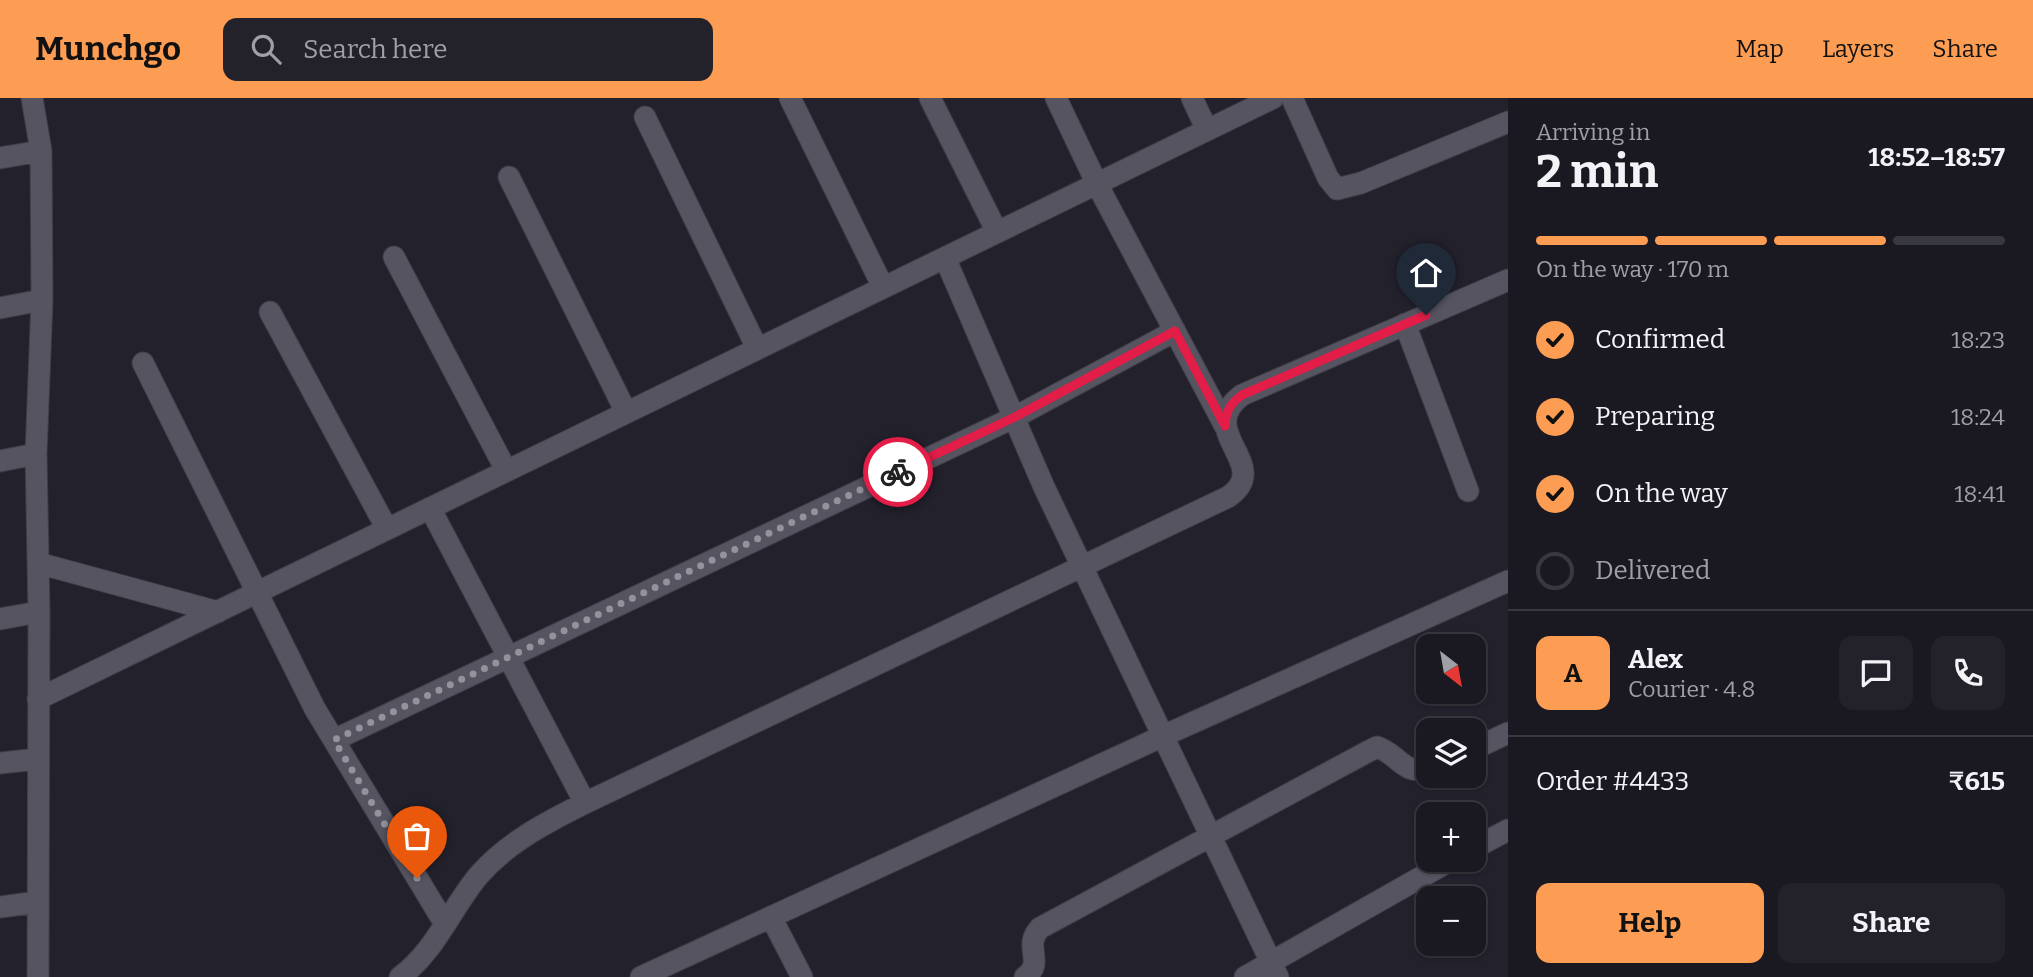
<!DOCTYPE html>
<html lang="en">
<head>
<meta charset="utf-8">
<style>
  :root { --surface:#1a1921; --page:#23222a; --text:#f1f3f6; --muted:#9fa0a5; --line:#38383f; --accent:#fc9d53 }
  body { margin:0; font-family:Bitter,serif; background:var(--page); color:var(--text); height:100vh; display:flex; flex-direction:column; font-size:26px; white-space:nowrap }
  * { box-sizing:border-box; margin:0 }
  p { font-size:23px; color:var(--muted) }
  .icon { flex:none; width:38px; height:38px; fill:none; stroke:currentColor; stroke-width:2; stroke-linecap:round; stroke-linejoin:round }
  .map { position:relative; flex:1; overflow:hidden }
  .side { display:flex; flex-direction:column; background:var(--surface); width:525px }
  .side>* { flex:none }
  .needle { width:46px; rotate:149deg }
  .fabs { position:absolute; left:1416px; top:536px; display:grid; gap:14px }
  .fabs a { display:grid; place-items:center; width:70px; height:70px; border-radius:14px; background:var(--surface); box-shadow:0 2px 5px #0004,0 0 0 2px var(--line); font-size:35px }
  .pin { position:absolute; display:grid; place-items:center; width:60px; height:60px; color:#fff; margin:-72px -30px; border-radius:50% 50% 50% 0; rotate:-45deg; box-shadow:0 0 7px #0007 }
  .pin .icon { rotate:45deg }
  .courier { position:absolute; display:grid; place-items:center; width:70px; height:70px; margin:-35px; border:5px solid #e11d48; border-radius:50%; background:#fff; color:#222; box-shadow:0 2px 9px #0007 }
  .summary em { font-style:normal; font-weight:700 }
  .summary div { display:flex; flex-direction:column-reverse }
  .summary { display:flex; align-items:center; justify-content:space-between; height:119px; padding:0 28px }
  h1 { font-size:46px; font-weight:700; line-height:52px }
  .bar { display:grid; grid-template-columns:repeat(4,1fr); gap:10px 7px; align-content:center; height:84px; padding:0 28px }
  .bar i { height:9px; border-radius:5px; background:var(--line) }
  .bar .active { background:var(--accent) }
  .bar p { grid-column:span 4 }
  .line { display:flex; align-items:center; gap:18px; padding:0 28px; border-top:2px solid var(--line) }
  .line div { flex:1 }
  .round { display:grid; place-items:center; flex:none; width:74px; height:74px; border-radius:14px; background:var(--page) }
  ol { padding:0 28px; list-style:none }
  li { display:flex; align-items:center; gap:21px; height:77px }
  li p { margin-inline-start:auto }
  li .icon { padding:7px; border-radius:50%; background:var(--accent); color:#111; stroke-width:4 }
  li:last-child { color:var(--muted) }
  li i { width:38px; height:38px; border:4px solid var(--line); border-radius:50% }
  .action { display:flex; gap:14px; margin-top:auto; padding:14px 28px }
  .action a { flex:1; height:80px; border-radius:14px; background:var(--accent); color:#111; font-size:28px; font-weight:700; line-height:80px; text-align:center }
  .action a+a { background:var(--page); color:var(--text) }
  header { display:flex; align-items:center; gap:42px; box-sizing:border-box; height:98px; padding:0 35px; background:var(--accent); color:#111 }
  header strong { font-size:33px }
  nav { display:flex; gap:38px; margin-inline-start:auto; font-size:24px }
  .search { width:490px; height:63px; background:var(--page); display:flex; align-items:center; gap:18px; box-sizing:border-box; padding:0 24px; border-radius:14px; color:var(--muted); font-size:26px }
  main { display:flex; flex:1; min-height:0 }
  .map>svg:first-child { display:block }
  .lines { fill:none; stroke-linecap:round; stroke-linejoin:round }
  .minor-casing { stroke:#3f3e47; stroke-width:23 }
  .minor { stroke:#555460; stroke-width:21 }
  .done { stroke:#94939c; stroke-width:7; stroke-dasharray:0 12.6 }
  .route { stroke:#e11d48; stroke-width:9 }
</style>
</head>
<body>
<header>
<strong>Munchgo</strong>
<div class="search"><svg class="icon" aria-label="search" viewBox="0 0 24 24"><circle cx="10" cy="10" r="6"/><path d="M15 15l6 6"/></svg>Search here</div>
<nav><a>Map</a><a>Layers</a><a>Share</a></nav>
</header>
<main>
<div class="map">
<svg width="1508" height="879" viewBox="0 0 1508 879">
  <rect width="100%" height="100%" fill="#23212c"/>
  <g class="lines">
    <!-- minor casing -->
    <g class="minor-casing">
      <path id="minor" d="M32,0L41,53L42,202L36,356L39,514L38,879
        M790,0L883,189
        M930,0L997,134
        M1056,0L1097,86L1225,328
        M1192,0L1207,32
        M1292,0L1328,80L1337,91L1361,85L1508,24
        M645,19L757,250
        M0,60L41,53
        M509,79L626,314
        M394,159L506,372
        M945,160L1044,389L1278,879
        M0,210L42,202
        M270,214L387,431
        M1405,226L1468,393
        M143,265L315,611L445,826
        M0,363L36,356
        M430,410L585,705
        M38,465L218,514
        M0,521L39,514
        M38,601L1273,0
        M334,642L1015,319L1175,233
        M1474,651L1508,635
        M0,665L38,661
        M1474,750L1508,732
        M0,809L37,804
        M771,819L802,879
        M400,879C435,854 452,809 479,777C508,744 547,724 585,705L1228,399C1275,367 1193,334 1242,297L1508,182
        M641,879L1163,638L1508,483
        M1025,879C1046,864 1022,849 1040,830L1367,654L1377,649C1399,656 1403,678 1428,670
        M1245,879L1453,761"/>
    </g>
    <!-- minor -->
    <use href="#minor" class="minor"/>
  </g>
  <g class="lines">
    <!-- done -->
    <path class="done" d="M417,780L334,642L898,374"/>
    <!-- route -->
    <path class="route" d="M898,374L1015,319L1175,233L1225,328C1226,312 1230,306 1242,297L1426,217"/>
  </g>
</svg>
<div class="fabs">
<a><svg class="needle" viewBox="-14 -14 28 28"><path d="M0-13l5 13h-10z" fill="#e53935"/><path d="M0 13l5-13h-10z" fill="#9fa0a5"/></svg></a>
<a><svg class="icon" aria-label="layers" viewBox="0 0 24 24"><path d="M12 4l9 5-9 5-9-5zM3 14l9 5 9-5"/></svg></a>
<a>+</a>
<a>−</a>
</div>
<div class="pin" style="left:417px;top:780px;background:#ea580c"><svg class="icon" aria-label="bag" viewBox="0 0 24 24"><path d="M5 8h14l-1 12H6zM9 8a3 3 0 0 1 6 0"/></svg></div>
<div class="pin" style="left:1426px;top:217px;background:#1f2937"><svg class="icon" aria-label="home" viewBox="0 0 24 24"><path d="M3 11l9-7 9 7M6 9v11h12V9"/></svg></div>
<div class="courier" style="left:898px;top:374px"><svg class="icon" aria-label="bike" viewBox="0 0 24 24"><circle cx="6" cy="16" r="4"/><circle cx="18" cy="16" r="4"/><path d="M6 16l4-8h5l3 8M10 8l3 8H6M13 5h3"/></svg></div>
</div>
<section class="side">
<div class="summary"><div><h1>2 min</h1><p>Arriving in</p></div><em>18:52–18:57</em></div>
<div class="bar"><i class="active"></i><i class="active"></i><i class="active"></i><i></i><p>On the way · 170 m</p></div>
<ol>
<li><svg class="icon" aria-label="check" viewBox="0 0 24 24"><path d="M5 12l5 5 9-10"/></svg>Confirmed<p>18:23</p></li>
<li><svg class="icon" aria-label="check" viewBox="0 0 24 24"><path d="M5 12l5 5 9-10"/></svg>Preparing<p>18:24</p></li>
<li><svg class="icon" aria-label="check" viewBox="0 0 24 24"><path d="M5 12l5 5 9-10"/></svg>On the way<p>18:41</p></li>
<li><i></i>Delivered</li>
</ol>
<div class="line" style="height:126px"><b class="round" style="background:var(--accent);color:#111">A</b><div><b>Alex</b><p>Courier · 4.8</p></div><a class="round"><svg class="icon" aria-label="chat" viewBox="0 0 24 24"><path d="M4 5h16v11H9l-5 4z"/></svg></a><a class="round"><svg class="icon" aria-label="phone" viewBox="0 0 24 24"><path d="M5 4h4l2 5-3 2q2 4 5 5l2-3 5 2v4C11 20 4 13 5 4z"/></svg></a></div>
<div class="line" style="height:91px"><div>Order #4433</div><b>₹615</b></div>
<div class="action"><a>Help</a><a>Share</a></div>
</section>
</main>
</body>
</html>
